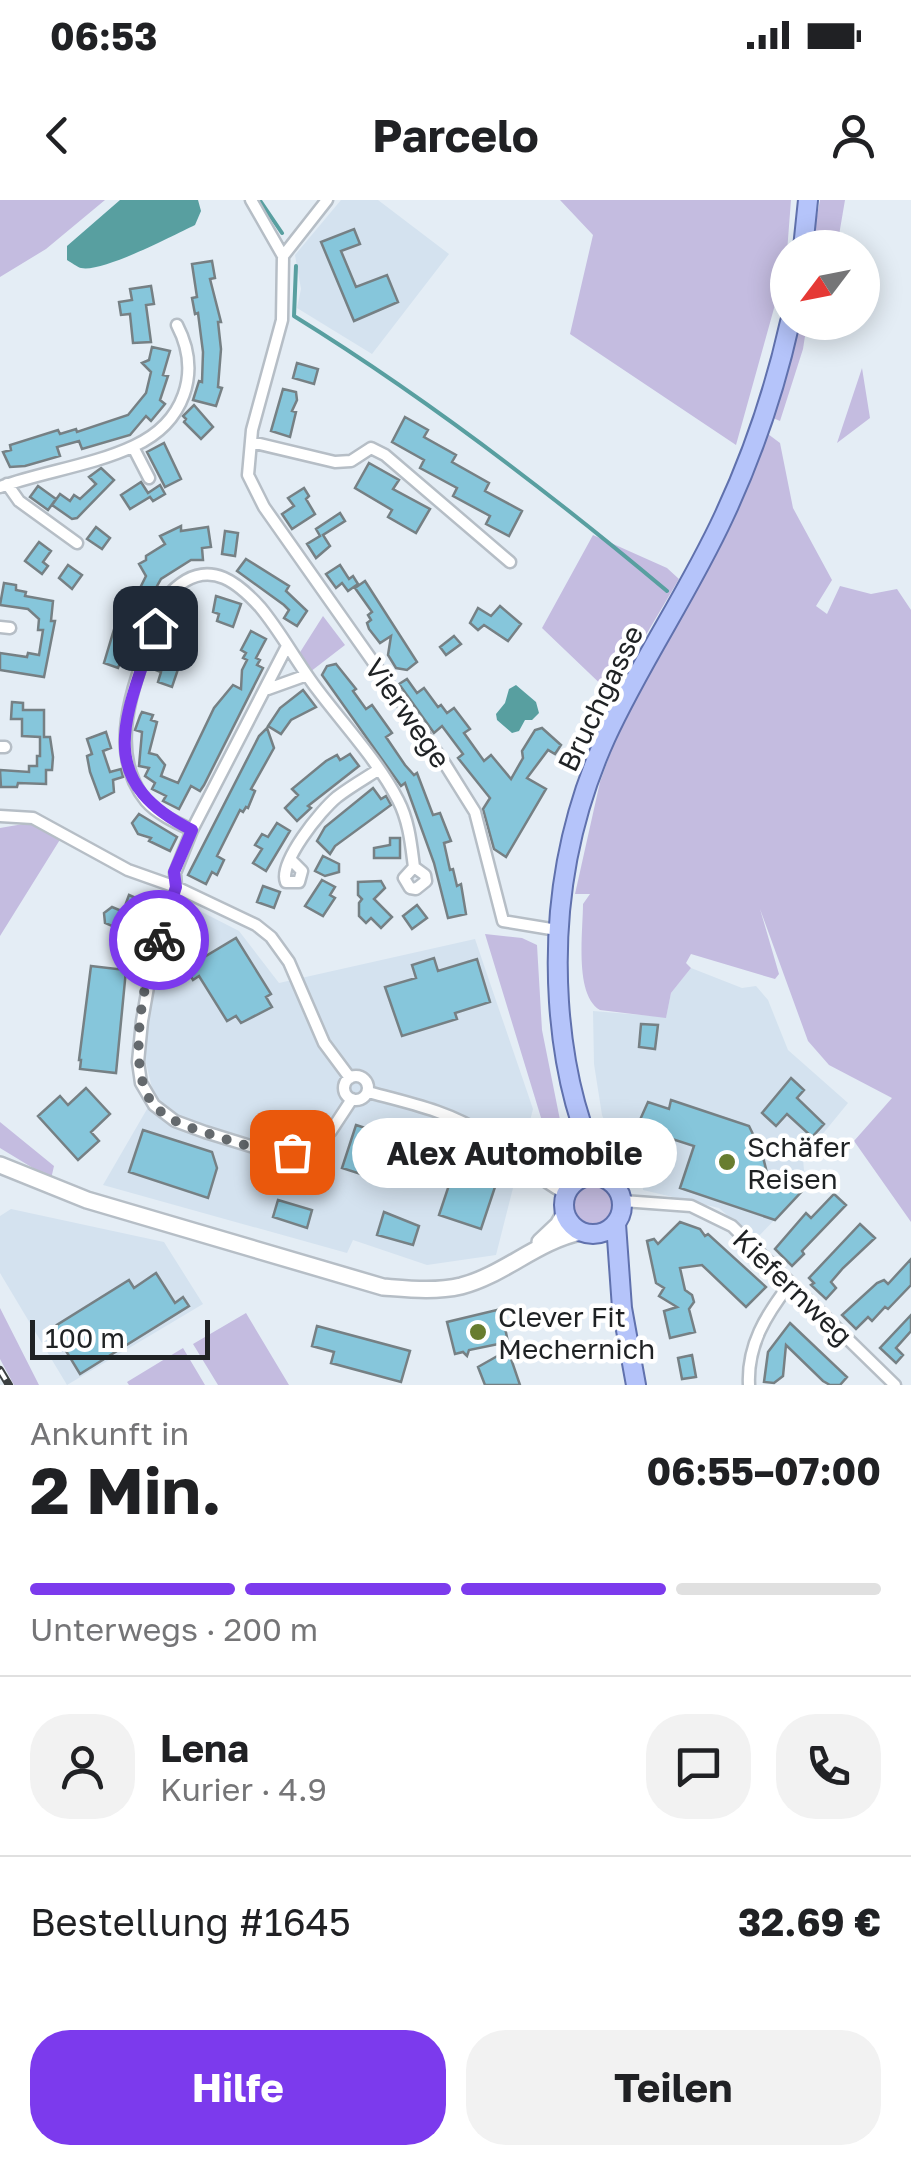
<!DOCTYPE html>
<html lang="de">
<head>
<meta charset="utf-8">
<style>
  :root { --surface:#fff; --page:#f2f2f2; --text:#202124; --muted:#757577; --line:#e0e0e0; --accent:#7c3aed }
  body { margin:0; font-family:"Golos Text",sans-serif; background:var(--page); color:var(--text); height:100vh; display:flex; flex-direction:column; font-size:38px; white-space:nowrap }
  * { box-sizing:border-box; margin:0 }
  p { font-size:32px; color:var(--muted) }
  .icon { flex:none; width:55px; height:55px; fill:none; stroke:currentColor; stroke-width:2; stroke-linecap:round; stroke-linejoin:round }
  .map { position:relative; height:1185px; overflow:hidden }
  .sheet { display:flex; flex-direction:column; background:var(--surface); flex:1 }
  .sheet>* { flex:none }
  .needle { width:65px; rotate:238deg }
  .fabs { position:absolute; left:770px; top:30px; display:grid; gap:20px }
  .fabs a { display:grid; place-items:center; width:110px; height:110px; border-radius:50%; background:var(--surface); box-shadow:0 5px 25px #0003; font-size:50px }
  .scale { position:absolute; left:30px; bottom:25px; width:180px; box-sizing:border-box; padding-left:10px; border:5px solid #1f2224; border-top:0; font-size:28px; line-height:35px; white-space:nowrap; color:#1f2224; -webkit-text-stroke:8px #fff; paint-order:stroke }
  .pin { position:absolute; display:grid; place-items:center; width:85px; height:85px; color:#fff; margin:-42px; border-radius:20px; box-shadow:0 5px 15px #0006 }
  .courier { position:absolute; display:grid; place-items:center; width:100px; height:100px; margin:-50px; border:8px solid #7c3aed; border-radius:50%; background:#fff; color:#222; box-shadow:0 2px 12px #0007 }
  .bubble { position:absolute; height:70px; border-radius:35px; background:var(--surface); box-shadow:0 5px 25px #0003; font-size:32px; font-weight:700; line-height:70px; text-align:center }
  .overview em { font-style:normal; font-weight:700 }
  .overview div { display:flex; flex-direction:column-reverse }
  .overview { display:flex; align-items:center; justify-content:space-between; height:170px; padding:0 30px }
  h1 { font-size:65px; font-weight:700; line-height:75px }
  .bar { display:grid; grid-template-columns:repeat(4,1fr); gap:15px 10px; align-content:center; height:120px; padding:0 30px }
  .bar i { height:12px; border-radius:8px; background:var(--line) }
  .bar .selected { background:var(--accent) }
  .bar p { grid-column:span 4 }
  .line { display:flex; align-items:center; gap:25px; padding:0 30px; border-top:2px solid var(--line) }
  .line div { flex:1 }
  .round { display:grid; place-items:center; flex:none; width:105px; height:105px; border-radius:40px; background:var(--page) }
  .cta { display:flex; gap:20px; margin-top:auto; padding:20px 30px }
  .cta a { flex:1; height:115px; border-radius:40px; background:var(--accent); color:#fff; font-size:40px; font-weight:700; line-height:115px; text-align:center }
  .cta a+a { background:var(--page); color:var(--text) }
  .status { display:flex; justify-content:space-between; align-items:center; height:70px; padding:0 50px; background:var(--surface); direction:ltr }
  .status svg { height:28px; fill:currentColor }
  header { display:flex; justify-content:space-between; align-items:center; height:130px; padding:0 30px; background:var(--surface); font-size:45px; font-weight:700 }
  .map>svg:first-child { display:block }
  .built { fill:#d4e2ef }
  .green { fill:#c4bce0 }
  .water { fill:#589fa0 }
  .lines { fill:none; stroke-linecap:round; stroke-linejoin:round }
  .stream { stroke:#589fa0; stroke-width:4 }
  .building { fill:#86c6db; stroke:#768084; stroke-width:2.5 }
  .minor-casing { stroke:#b6bec6; stroke-width:15 }
  .secondary-casing { stroke:#b6bec6; stroke-width:20 }
  .primary-casing { stroke:#6071ad; stroke-width:22 }
  .minor { stroke:#fff; stroke-width:10 }
  .secondary { stroke:#fff; stroke-width:15 }
  .primary { stroke:#b5c4fa; stroke-width:18 }
  .rail-casing { stroke:#3b3f41; stroke-width:8 }
  .rail { stroke:#fff; stroke-width:4; stroke-dasharray:11; stroke-linecap:butt }
  .done { stroke:#64696d; stroke-width:10; stroke-dasharray:0 18 }
  .route { stroke:#7c3aed; stroke-width:12 }
  .poi-dot { fill:#687d2f; stroke:#fff; stroke-width:4 }
  .labels { text-anchor:middle; dominant-baseline:central; stroke-width:9; stroke-linejoin:round; paint-order:stroke }
  .street-label { font-size:28px; fill:#1f2224; stroke:#fff }
  .poi-label { font-size:28px; fill:#1f2224; stroke:#fff; text-anchor:start }
</style>
</head>
<body>
<div class="status"><b>06:53</b><svg viewBox="0 0 49 12"><path d="M0 12V9h3v3zM5 12V6h3v6zM10 12V3h3v9zM15 12V0h3v12zM26 1h20v11H26zM47 4h2v5h-2z"/></svg></div>
<header><svg class="icon" aria-label="back" viewBox="0 0 24 24"><path d="M15 5l-7 7 7 7"/></svg>Parcelo<svg class="icon" aria-label="person" viewBox="0 0 24 24"><circle cx="12" cy="8" r="4"/><path d="M4 21q1-7 8-7t8 7"/></svg></header>
<div class="map">
<svg width="911" height="1185" viewBox="0 0 911 1185">
  <rect width="100%" height="100%" fill="#e4edf5"/>
  <!-- built -->
  <path class="built" d="M341,0H378L449,54L372,154L297,108L301,89L295,55Z
    M196,709L239,731L279,783L475,739L533,909L496,1055L427,1065L353,1040L347,1053L103,985L154,897L145,858L152,784L176,712Z
    M691,768L742,788L756,786L768,800L788,850L848,903L803,958L804,971L813,980L755,1040L719,1008L643,990V985L633,981L608,954L615,946L602,915L594,864L593,811L666,817L671,793Z
    M11,1009L164,1042L203,1104L67,1185L0,1073V1016Z"/>
  <!-- green -->
  <path class="green" d="M0,0H105L46,49L0,77Z
    M560,0H791L786,65L736,245L570,134L593,35Z
    M820,0H845L837,47L811,48Z
    M797,123H807L803,149L780,221L773,218Z
    M862,168L870,218L837,243Z
    M768,234L780,243L793,308L832,380L816,406L827,414L840,386L871,394L897,389L911,410V1022L854,941L892,898L829,865L808,841L760,709L779,774L775,779L691,754L686,763L691,768L671,793L666,818L600,810C574,795 583,732 583,704L590,694H575L600,582L628,504L728,326Z
    M593,335L667,368L679,379L611,494L542,428Z
    M323,416L345,445L310,472L297,457Z
    M29,623L61,638L0,736V628Z
    M485,734L522,738L537,745L542,830L565,945L553,957Z
    M0,922L54,966L51,979L0,948Z
    M570 1004a23 23 0 1 1 46 0a23 23 0 1 1-46 0Z
    M0,1108L39,1185H14L0,1159Z
    M246,1113L289,1185H218L193,1144Z
    M183,1148L205,1185H129L127,1182Z"/>
  <!-- water -->
  <path class="water" d="M120,0H198L201,11L195,25C174,35 102,73 81,68C79,68 69,61 67,60V46Z
    M516,485L536,502L539,513L532,520H525L519,531L512,533L497,520L496,514L505,503L509,489Z"/>
  <g class="lines">
    <!-- stream -->
    <path class="stream" d="M261,2L282,33
      M296,66L294,116C425,197 549,292 667,391"/>
  </g>
  <!-- building -->
  <path class="building" d="M354,29L360,44L341,51L356,87L387,75L398,102L354,121L321,42Z
    M212,61L215,78L210,79L221,122H218L221,149L218,187L222,188L216,206L193,200L199,181L202,182L203,152L198,113L195,114L192,98L197,97L192,64Z
    M151,86L154,104L146,105L151,142L133,143L130,114L121,115L119,102L132,100L130,89Z
    M152,147L170,151L163,175L168,176L160,200L165,204L151,221L146,216L130,235L82,249L79,241L57,247L60,256L25,266L10,267L3,252L11,250L10,245L58,230L60,234L76,229L77,232L128,215L146,193L151,172L142,163L149,160Z
    M297,163L318,169L314,184L293,178Z
    M283,189L296,192L297,200L292,211L296,212L290,237L271,231Z
    M194,205L213,227L201,239L184,222L186,219L183,216Z
    M405,217L428,230L424,237L456,255L452,262L489,283L485,291L522,311L509,336L486,324L490,316L453,296L457,288L420,268L424,260L392,242Z
    M164,243L181,279L165,287L147,252Z
    M369,263L399,280L393,289L430,309L416,333L388,317L392,310L355,288Z
    M101,268L114,280L77,318L72,319L52,305L60,294L70,301L74,295L80,299L96,284L89,277Z
    M141,282L148,293L160,285L165,294L153,301L150,297L130,309L121,295Z
    M38,286L56,299L48,310L30,297Z
    M304,288L309,296L306,299L315,314L292,329L282,314L294,306L288,298Z
    M340,313L345,321L323,335L330,346L316,358L307,344L320,336L316,329Z
    M181,326V331L208,327L211,347L202,348L203,360H191L161,379L137,422L141,423L128,465L120,463L118,468L104,463L118,416L133,389L138,392L146,376L139,364L146,360V356L165,344L160,336Z
    M96,327L110,338L102,349L87,339Z
    M225,331L238,333L235,356L222,354Z
    M39,342L51,351L43,362L48,366L42,374L25,361Z
    M246,359L289,386L286,391L307,411L297,426L284,418L289,410L284,405L237,371Z
    M68,365L82,375L72,389L59,378Z
    M340,365L349,379L353,376L358,384L348,391L342,383L336,388L326,374Z
    M365,381L417,462L407,470L396,468L388,455L391,436L380,443L369,429L367,423L371,420L368,415L372,412L355,388Z
    M4,383L16,385V390L26,392L25,396L53,401L51,421H55L44,477L0,470V453L27,457L28,453L39,455L43,430H38L39,419L28,409L0,405Z
    M183,395L195,403L187,429L191,431L172,487L158,482L161,472L153,469L168,423L171,424L174,407Z
    M216,396L241,404L233,427L217,421L219,414L213,412Z
    M500,406L521,424L508,441L484,425L478,430L470,423L478,408L491,416Z
    M251,431L266,439L256,458L260,460L257,465L263,468L204,585L200,591L191,586L179,609L163,601L166,596L152,589L155,583L145,576L149,568L139,566L142,532L135,530L140,516L142,512L153,515L151,520L157,522L149,553L157,555L165,565L161,576L178,583L214,508L233,485L241,489L242,470L247,460L243,458L246,453L241,450Z
    M454,436L461,444L446,455L440,447Z
    M336,464L356,489L353,491L366,509L372,505L392,533L386,537L405,565L414,575L417,573L433,615L440,613L451,641L444,643L450,670L453,669L457,686L461,684L466,714L448,718L434,663L405,583L401,586L322,475L327,466Z
    M407,479L417,493L424,488L438,507L441,505L447,513L454,508L470,529L464,533L484,561L491,555L511,579L523,558L522,551L535,530L542,528L561,545L555,554L548,550L527,578L546,589L506,657L494,649L483,609L490,598L458,558L463,554L442,526L434,533L399,484Z
    M303,490L316,507L291,520L281,534L268,526L280,508Z
    M12,502L23,503V510H44V537H50L53,557L52,570H46V584L18,583L17,587H1L0,570L29,572V566H37V556H40V537L22,536V519H11Z
    M267,528L274,548L251,589L255,591L248,608L246,607L243,612L240,610L217,656L224,660L217,675L212,672L206,684L188,675L259,536Z
    M106,532L111,548L103,551L110,572L121,569L123,577L113,580L114,592L100,599L90,572L87,556L92,554L87,539Z
    M350,554L359,566L308,606L311,608L297,621L285,608L298,595L292,589L326,561L337,555L340,560Z
    M373,588L381,599L386,596L391,605L335,646L330,654L317,641L325,627Z
    M139,614L177,637L170,651L149,641L151,638L138,634L132,623Z
    M277,623L290,631L266,671L253,663L262,649L255,645L262,634L268,637Z
    M390,638H400V658H374V648L390,645Z
    M323,656L339,664V672L325,676L315,671Z
    M322,680L335,687L330,695L335,698L323,716L305,706Z
    M381,681L385,688L374,699L392,717L381,728L371,718L366,723L359,716V703L362,699L358,695V682Z
    M263,686L280,692L274,708L257,702Z
    M129,695L154,706L157,717L137,711L139,709L126,703Z
    M417,705L427,718L412,729L403,716Z
    M112,707L136,717L128,733L105,723L104,713Z
    M236,738L271,794L266,797L272,807L241,823L236,816L227,821L199,776L193,780L186,768Z
    M434,758L438,771L477,759L490,802L455,813L457,819L402,836L385,787L416,778L412,765Z
    M91,766L126,770L116,873L80,869L81,860H79Z
    M641,824L658,825L655,849L639,847Z
    M791,878L804,890L797,898L824,924L812,937L787,914L776,926L762,913Z
    M86,888L110,914L91,932L99,941L78,960L38,916L60,896L68,905Z
    M671,900L749,926L762,953L768,977L804,989L775,1020L680,988L694,946L660,935L650,938L639,922L648,902L669,909Z
    M356,925L390,936L388,945L393,956L379,970L376,979L342,968Z
    M143,930L212,952L217,968L208,998L129,972Z
    M453,973L495,987L481,1029L439,1015Z
    M834,994L846,1005L802,1051L804,1054L792,1066L775,1049L806,1013L811,1018Z
    M278,1000L312,1010L307,1028L273,1017Z
    M384,1012L419,1026L413,1045L377,1035Z
    M680,1022L700,1029L705,1036L708,1034L766,1087L746,1107L702,1065L680,1068L685,1090L692,1095L694,1102L689,1109L695,1132L670,1138L664,1111L677,1107L659,1096L664,1088L656,1083L647,1041L654,1039L658,1044Z
    M860,1024L875,1038L843,1068L831,1082L836,1088L826,1099L811,1085L814,1083L809,1078Z
    M911,1059V1085L888,1109L885,1107L872,1121L868,1117L856,1129L842,1115L877,1083L884,1080L888,1084Z
    M156,1073L175,1103L183,1097L189,1106L80,1174L52,1128L129,1080L134,1088Z
    M501,1109L508,1142L469,1150L467,1156L463,1152L455,1154L447,1122Z
    M911,1115V1131L896,1148L903,1155L896,1163L880,1148Z
    M790,1123L847,1177L840,1185H830L823,1181L786,1145L783,1176L774,1183L764,1182L768,1152Z
    M317,1126L410,1151L401,1182L331,1163L334,1152L312,1146Z
    M508,1150L520,1185H485L478,1167Z
    M692,1155L696,1177L682,1179L678,1158Z"/>
  <g class="lines">
    <!-- minor casing -->
    <g class="minor-casing">
      <path id="minor" d="M251,0L283,56L282,120L252,230L248,275L264,307L445,564L475,612L503,721L557,730
        M283,56L327,0
        M251,242L335,262L351,261L371,248L385,255L510,362
        M133,247L149,278
        M7,284L19,301L77,343
        M0,287C42,272 94,265 134,246C184,223 202,173 177,125
        M0,427L10,428
        M286,448L192,630L175,673L176,687L154,753L142,821L138,862L141,883L154,905L175,921L205,932L273,953L292,952L311,946L331,931L352,899
        M268,489L307,475
        M0,547H5
        M0,616L33,618L128,670L176,687L256,725L271,737L289,762L324,843L350,878
        M192,630C177,623 157,614 146,601C99,543 145,460 165,399C180,381 200,368 224,378C238,384 250,396 260,407C281,432 297,463 317,489C344,525 378,561 398,600C409,621 411,644 414,667L404,678L410,688L416,689L426,681L425,675L414,667
        M290,659L302,671L299,682H286C278,663 321,610 337,597C350,587 364,579 378,570
        M344 888a12 12 0 1 1 24 0a12 12 0 1 1-24 0Z
        M368,892C405,902 453,912 484,935C513,955 535,977 566,994
        M623,1001L691,1006L732,1026L895,1185
        M749,1185C747,1145 766,1115 789,1085"/>
    </g>
    <!-- secondary casing -->
    <g class="secondary-casing">
      <path id="secondary" d="M0,965L87,1000L383,1087C409,1089 435,1092 461,1086C504,1075 537,1041 581,1032
        M540,1042L558,1025L565,1013"/>
    </g>
    <!-- primary casing -->
    <g class="primary-casing">
      <path id="primary" d="M803,48L808,0
        M564 1005a29 29 0 1 1 58 0a29 29 0 1 1-58 0Z
        M604,978C576,924 563,862 559,802C553,710 568,621 606,537C641,461 689,392 724,316C753,254 775,189 790,122
        M616,1024L622,1108L636,1185"/>
    </g>
    <!-- minor -->
    <use href="#minor" class="minor"/>
    <!-- secondary -->
    <use href="#secondary" class="secondary"/>
    <!-- primary -->
    <use href="#primary" class="primary"/>
    <!-- rail casing -->
    <g class="rail-casing">
      <path id="rail" d="M0,1170L9,1185"/>
    </g>
    <!-- rail -->
    <use href="#rail" class="rail"/>
  </g>
  <g class="lines">
    <!-- done -->
    <path class="done" d="M159,740C143,778 125,872 154,905C170,923 195,929 216,936C241,944 265,953 292,952"/>
    <!-- route -->
    <path class="route" d="M155,428C127,515 90,579 192,630L174,672L176,687L159,740"/>
  </g>
  <!-- markers -->
  <g class="poi-dot">
    <circle cx="727" cy="962" r="10"/>
    <circle cx="478" cy="1132" r="10"/>
  </g>
  <g class="labels">
    <!-- street labels -->
    <g class="street-label">
      <text transform="translate(600 498) rotate(-64)">Bruchgasse</text>
      <text transform="translate(408 513) rotate(55)">Vierwege</text>
      <text transform="translate(793 1087) rotate(44)">Kiefernweg</text>
    </g>
    <!-- poi labels -->
    <g class="poi-label">
      <text x="747" y="946">Schäfer<tspan x="747" dy="32">Reisen</tspan></text>
      <text x="498" y="1116">Clever Fit<tspan x="498" dy="32">Mechernich</tspan></text>
    </g>
  </g>
</svg>
<div class="fabs">
<a><svg class="needle" viewBox="-14 -14 28 28"><path d="M0-13l5 13h-10z" fill="#e53935"/><path d="M0 13l5-13h-10z" fill="#757577"/></svg></a>
</div>
<div class="scale">100 m</div>
<div class="pin" style="left:292px;top:952px;background:#ea580c"><svg class="icon" aria-label="bag" viewBox="0 0 24 24"><path d="M5 8h14l-1 12H6zM9 8a3 3 0 0 1 6 0"/></svg></div>
<div class="pin" style="left:155px;top:428px;background:#1f2937"><svg class="icon" aria-label="home" viewBox="0 0 24 24"><path d="M3 11l9-7 9 7M6 9v11h12V9"/></svg></div>
<div class="courier" style="left:159px;top:740px"><svg class="icon" aria-label="bike" viewBox="0 0 24 24"><circle cx="6" cy="16" r="4"/><circle cx="18" cy="16" r="4"/><path d="M6 16l4-8h5l3 8M10 8l3 8H6M13 5h3"/></svg></div>
<div class="bubble" style="left:352px;top:918px;width:325px">Alex Automobile</div>
</div>
<section class="sheet">
<div class="overview"><div><h1>2 Min.</h1><p>Ankunft in</p></div><em>06:55–07:00</em></div>
<div class="bar"><i class="selected"></i><i class="selected"></i><i class="selected"></i><i></i><p>Unterwegs · 200 m</p></div>
<div class="line" style="height:180px"><a class="round"><svg class="icon" aria-label="person" viewBox="0 0 24 24"><circle cx="12" cy="8" r="4"/><path d="M4 21q1-7 8-7t8 7"/></svg></a><div><b>Lena</b><p>Kurier · 4.9</p></div><a class="round"><svg class="icon" aria-label="chat" viewBox="0 0 24 24"><path d="M4 5h16v11H9l-5 4z"/></svg></a><a class="round"><svg class="icon" aria-label="phone" viewBox="0 0 24 24"><path d="M5 4h4l2 5-3 2q2 4 5 5l2-3 5 2v4C11 20 4 13 5 4z"/></svg></a></div>
<div class="line" style="height:130px"><div>Bestellung #1645</div><b>32.69 €</b></div>
<div class="cta"><a>Hilfe</a><a>Teilen</a></div>
</section>
</body>
</html>
